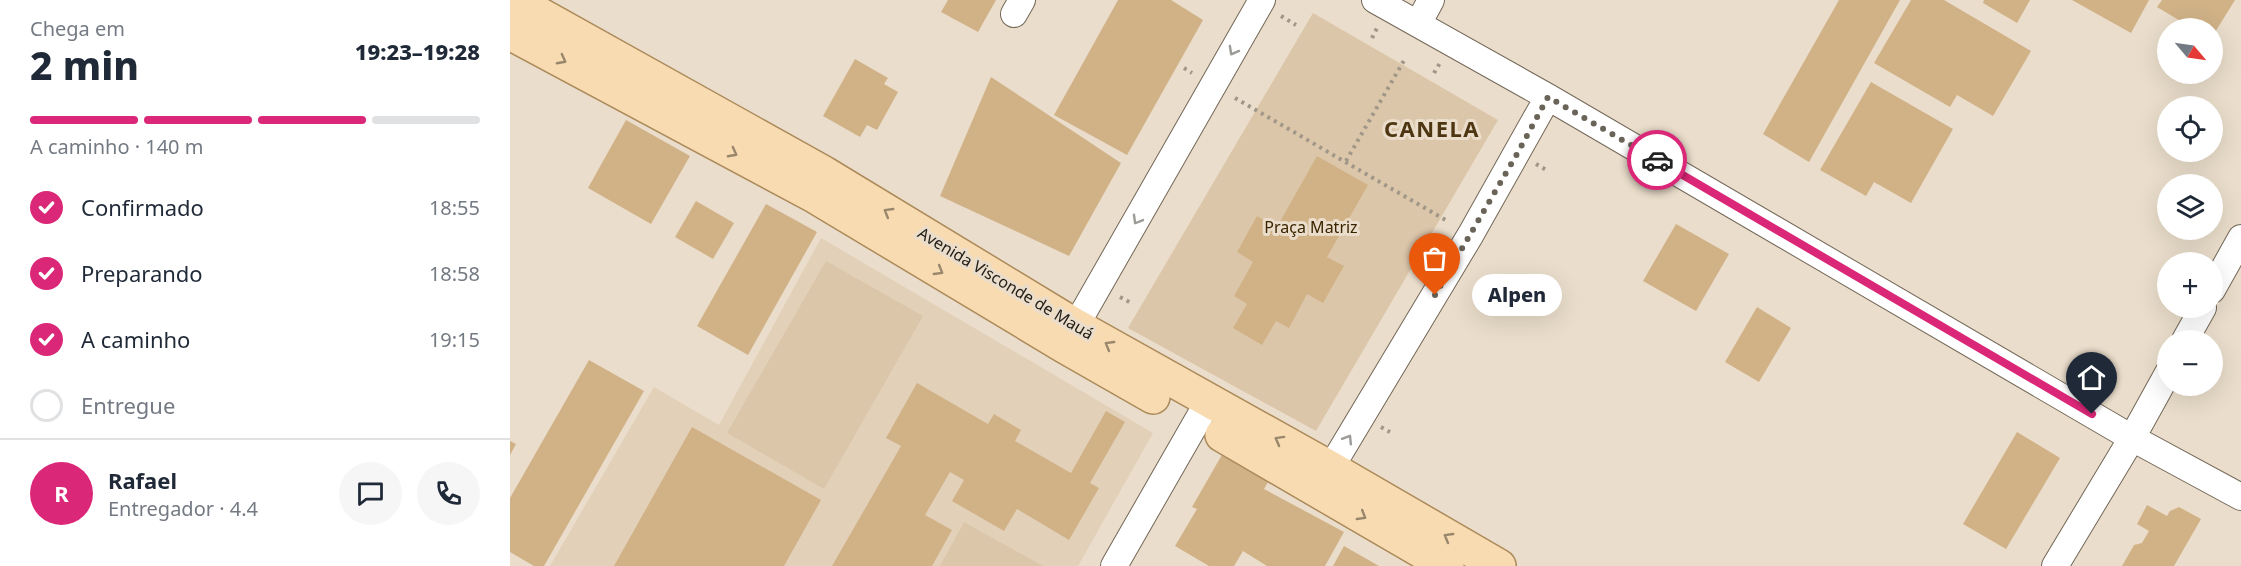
<!DOCTYPE html>
<html lang="pt">
<head>
<meta charset="utf-8">
<style>
  :root { --surface:#fff; --page:#f6f6f7; --text:#1f2937; --muted:#747a83; --line:#e0e1e3; --accent:#db2777 }
  body { margin:0; font-family:"Noto Sans",sans-serif; background:var(--page); color:var(--text); height:100vh; display:flex; flex-direction:column; font-size:22px; white-space:nowrap }
  * { box-sizing:border-box; margin:0 }
  p { font-size:20px; color:var(--muted) }
  .icon { flex:none; width:33px; height:33px; fill:none; stroke:currentColor; stroke-width:2; stroke-linecap:round; stroke-linejoin:round }
  .map { position:relative; flex:1; overflow:hidden }
  .drawer { display:flex; flex-direction:column; background:var(--surface); width:510px }
  .drawer>* { flex:none }
  .needle { width:39px; rotate:119deg }
  .fabs { position:absolute; left:1647px; top:18px; display:grid; gap:12px }
  .fabs a { display:grid; place-items:center; width:66px; height:66px; border-radius:50%; background:var(--surface); box-shadow:0 6px 24px #0002; font-size:30px }
  .pin { position:absolute; display:grid; place-items:center; width:51px; height:51px; color:#fff; margin:-62px -26px; border-radius:50% 50% 50% 0; rotate:-45deg; box-shadow:0 0 6px #0007 }
  .pin .icon { rotate:45deg }
  .courier { position:absolute; display:grid; place-items:center; width:60px; height:60px; margin:-30px; border:4px solid #db2777; border-radius:50%; background:#fff; color:#222; box-shadow:0 2px 8px #0007 }
  .bubble { position:absolute; height:42px; border-radius:21px; background:var(--surface); box-shadow:0 6px 24px #0002; font-size:20px; font-weight:800; line-height:42px; text-align:center }
  .headline em { font-style:normal; font-weight:800 }
  .headline div { display:flex; flex-direction:column-reverse }
  .headline { display:flex; align-items:center; justify-content:space-between; height:102px; padding:0 30px }
  h1 { font-size:39px; font-weight:800; line-height:45px }
  .bar { display:grid; grid-template-columns:repeat(4,1fr); gap:9px 6px; align-content:center; height:72px; padding:0 30px }
  .bar i { height:8px; border-radius:4px; background:var(--line) }
  .bar .selected { background:var(--accent) }
  .bar p { grid-column:span 4 }
  .line { display:flex; align-items:center; gap:15px; padding:0 30px; border-top:2px solid var(--line) }
  .line div { flex:1 }
  .round { display:grid; place-items:center; flex:none; width:63px; height:63px; border-radius:32px; background:var(--page) }
  ol { padding:0 30px; list-style:none }
  li { display:flex; align-items:center; gap:18px; height:66px }
  li p { margin-inline-start:auto }
  li .icon { padding:6px; border-radius:50%; background:var(--accent); color:#fff; stroke-width:4 }
  li:last-child { color:var(--muted) }
  li i { width:33px; height:33px; border:3px solid var(--line); border-radius:50% }
  main { display:flex; flex:1; min-height:0 }
  .map>svg:first-child { display:block }
  .built { fill:#e2d0b8 }
  .green { fill:#dcc6a9 }
  .building { fill:#d1b287 }
  .lines { fill:none; stroke-linecap:round; stroke-linejoin:round }
  .minor-casing { stroke:#736757; stroke-width:28 }
  .major-casing { stroke:#ac8a5a; stroke-width:36 }
  .path { stroke:#a19789; stroke-width:4; stroke-dasharray:3 4.5; stroke-linecap:butt }
  .minor { stroke:#fff; stroke-width:26 }
  .major { stroke:#f8dbb1; stroke-width:33 }
  .oneway { stroke:#9d9b98 }
  .oneway2 { stroke:#99876d }
  .done { stroke:#6a6358; stroke-width:6; stroke-dasharray:0 10.8 }
  .route { stroke:#db2777; stroke-width:8 }
  .labels { text-anchor:middle; dominant-baseline:central; stroke-width:6; stroke-linejoin:round; paint-order:stroke }
  .park-label { font-size:16px; fill:#3a2401; stroke:#eaddcb }
  .street-label { font-size:16px; fill:#25211a; stroke:#eaddcb }
  .district-label { font-size:22px; font-weight:bold; letter-spacing:1.5px; fill:#4e3613; stroke:#eaddcb }
</style>
</head>
<body>
<main>
<section class="drawer">
<div class="headline"><div><h1>2 min</h1><p>Chega em</p></div><em>19:23–19:28</em></div>
<div class="bar"><i class="selected"></i><i class="selected"></i><i class="selected"></i><i></i><p>A caminho · 140 m</p></div>
<ol>
<li><svg class="icon" aria-label="check" viewBox="0 0 24 24"><path d="M5 12l5 5 9-10"/></svg>Confirmado<p>18:55</p></li>
<li><svg class="icon" aria-label="check" viewBox="0 0 24 24"><path d="M5 12l5 5 9-10"/></svg>Preparando<p>18:58</p></li>
<li><svg class="icon" aria-label="check" viewBox="0 0 24 24"><path d="M5 12l5 5 9-10"/></svg>A caminho<p>19:15</p></li>
<li><i></i>Entregue</li>
</ol>
<div class="line" style="height:108px"><b class="round" style="background:var(--accent);color:#fff">R</b><div><b>Rafael</b><p>Entregador · 4.4</p></div><a class="round"><svg class="icon" aria-label="chat" viewBox="0 0 24 24"><path d="M4 5h16v11H9l-5 4z"/></svg></a><a class="round"><svg class="icon" aria-label="phone" viewBox="0 0 24 24"><path d="M5 4h4l2 5-3 2q2 4 5 5l2-3 5 2v4C11 20 4 13 5 4z"/></svg></a></div>
</section>
<div class="map">
<svg width="1731" height="566" viewBox="0 0 1731 566">
  <rect width="100%" height="100%" fill="#eaddcb"/>
  <!-- built -->
  <path class="built" d="M311,238L643,433L568,566H40L144,387L209,425Z"/>
  <!-- green -->
  <path class="green" d="M803,13L988,120L806,431L618,328Z
    M316,261L413,316L314,489L217,433Z
    M454,522L533,566H430Z"/>
  <!-- building -->
  <path class="building" d="M438,0H486L468,32L431,12Z
    M608,0H661L693,20L617,155L544,115Z
    M1329,0H1390L1299,162L1253,134Z
    M1401,0H1434L1521,51L1483,116L1447,95L1440,107L1364,63Z
    M1474,0H1520L1507,23L1473,3Z
    M1562,0H1639L1621,33Z
    M1652,0H1725L1702,37V28H1682L1647,7Z
    M345,59L378,78L374,84L388,92L367,130L357,125L350,137L313,116Z
    M481,77L611,163L559,256L430,196Z
    M1361,82L1443,129L1401,203L1364,182L1356,196L1310,170Z
    M116,120L180,156L141,224L78,188Z
    M807,156L858,185L817,257L834,266L813,303L797,294L779,328L766,321L752,345L723,328L737,304L724,296L743,262L727,252L747,216L767,227Z
    M186,201L224,223L203,259L165,237Z
    M256,204L307,232L238,355L187,326Z
    M1166,224L1219,254L1186,311L1133,281Z
    M1247,307L1281,328L1249,382L1215,362Z
    M79,360L134,391L34,566H24L0,552V498Z
    M407,383L478,424L484,414L511,430L505,441L561,473L596,411L615,422L580,483L589,488L559,540L507,509L494,531L442,501L454,480L440,472L415,515L442,530L422,566H322L391,446L376,438Z
    M182,427L311,500L274,566H104Z
    M1507,432L1550,458L1496,549L1453,524Z
    M0,441L6,444L0,455Z
    M717,446L763,473L754,489L834,532L815,566H757L733,551L724,566H699L665,546L687,509L682,507Z
    M1637,505L1657,516L1660,511L1669,507L1691,519L1664,566H1612L1624,545L1632,543L1639,531L1627,524Z
    M834,546L869,566H823Z"/>
  <g class="lines">
    <!-- minor casing -->
    <g class="minor-casing">
      <path id="minor" d="M865,0L1038,97L1622,438L1731,497
        M504,14L512,0
        M908,24L921,0
        M1702,290L1731,238
        M1675,340L1693,308
        M557,341L752,0
        M811,484L961,234L1038,97
        M604,566L698,402
        M1545,566L1622,438L1658,373"/>
    </g>
    <!-- major casing -->
    <g class="major-casing">
      <path id="major" d="M4,0L314,173L566,326L820,468L989,566
        M0,33L306,197L554,346L643,397
        M712,435L937,566"/>
    </g>
    <!-- path -->
    <path class="path" d="M771,16L786,25
      M862,38L867,28
      M674,68L682,73
      M924,73L930,63
      M725,98L939,222
      M836,161L896,57
      M1026,164L1038,171
      M610,297L623,304
      M871,427L880,432"/>
    <!-- minor -->
    <use href="#minor" class="minor"/>
    <!-- major -->
    <use href="#major" class="major"/>
  </g>
  <!-- one-way arrows -->
  <defs><path id="oneway-chevron" d="M-2-3.5L2.5 0L-2 3.5" fill="none" stroke-width="1.6" stroke-linecap="round" stroke-linejoin="round" transform="scale(1.5)"/></defs>
  <g class="oneway">
    <use href="#oneway-chevron" transform="translate(723 51) rotate(119)"/>
    <use href="#oneway-chevron" transform="translate(627 220) rotate(120)"/>
    <use href="#oneway-chevron" transform="translate(838 439) rotate(-58)"/>
  </g>
  <g class="oneway2">
    <use href="#oneway-chevron" transform="translate(52 60) rotate(28)"/>
    <use href="#oneway-chevron" transform="translate(223 153) rotate(28)"/>
    <use href="#oneway-chevron" transform="translate(378 212) rotate(-149)"/>
    <use href="#oneway-chevron" transform="translate(429 271) rotate(31)"/>
    <use href="#oneway-chevron" transform="translate(599 345) rotate(-150)"/>
    <use href="#oneway-chevron" transform="translate(769 440) rotate(-151)"/>
    <use href="#oneway-chevron" transform="translate(852 516) rotate(31)"/>
    <use href="#oneway-chevron" transform="translate(938 537) rotate(-150)"/>
  </g>
  <g class="lines">
    <!-- done -->
    <path class="done" d="M925,295L1007,154L1038,97L1147,160"/>
    <!-- route -->
    <path class="route" d="M1147,160L1582,414"/>
  </g>
  <g class="labels">
    <!-- park labels -->
    <g class="park-label">
      <text x="801" y="227">Praça Matriz</text>
    </g>
    <!-- street labels -->
    <g class="street-label">
      <text transform="translate(496 283) rotate(31)">Avenida Visconde de Mauá</text>
    </g>
    <!-- district labels -->
    <g class="district-label">
      <text x="922" y="128">CANELA</text>
    </g>
  </g>
</svg>
<div class="fabs">
<a><svg class="needle" viewBox="-14 -14 28 28"><path d="M0-13l5 13h-10z" fill="#e53935"/><path d="M0 13l5-13h-10z" fill="#747a83"/></svg></a>
<a><svg class="icon" aria-label="locate" viewBox="0 0 24 24"><circle cx="12" cy="12" r="6"/><path d="M12 2v4M12 18v4M2 12h4M18 12h4"/></svg></a>
<a><svg class="icon" aria-label="layers" viewBox="0 0 24 24"><path d="M12 4l9 5-9 5-9-5zM3 14l9 5 9-5"/></svg></a>
<a>+</a>
<a>−</a>
</div>
<div class="pin" style="left:925px;top:295px;background:#ea580c"><svg class="icon" aria-label="bag" viewBox="0 0 24 24"><path d="M5 8h14l-1 12H6zM9 8a3 3 0 0 1 6 0"/></svg></div>
<div class="pin" style="left:1582px;top:414px;background:#1f2937"><svg class="icon" aria-label="home" viewBox="0 0 24 24"><path d="M3 11l9-7 9 7M6 9v11h12V9"/></svg></div>
<div class="courier" style="left:1147px;top:160px"><svg class="icon" aria-label="car" viewBox="0 0 24 24"><path d="M5 17H2v-5l4-1 3-4h7l3 4 3 1v5h-3M9 17h6M6 11h13"/><circle cx="7" cy="17" r="2"/><circle cx="17" cy="17" r="2"/></svg></div>
<div class="bubble" style="left:962px;top:274px;width:90px">Alpen</div>
</div>
</main>
</body>
</html>
